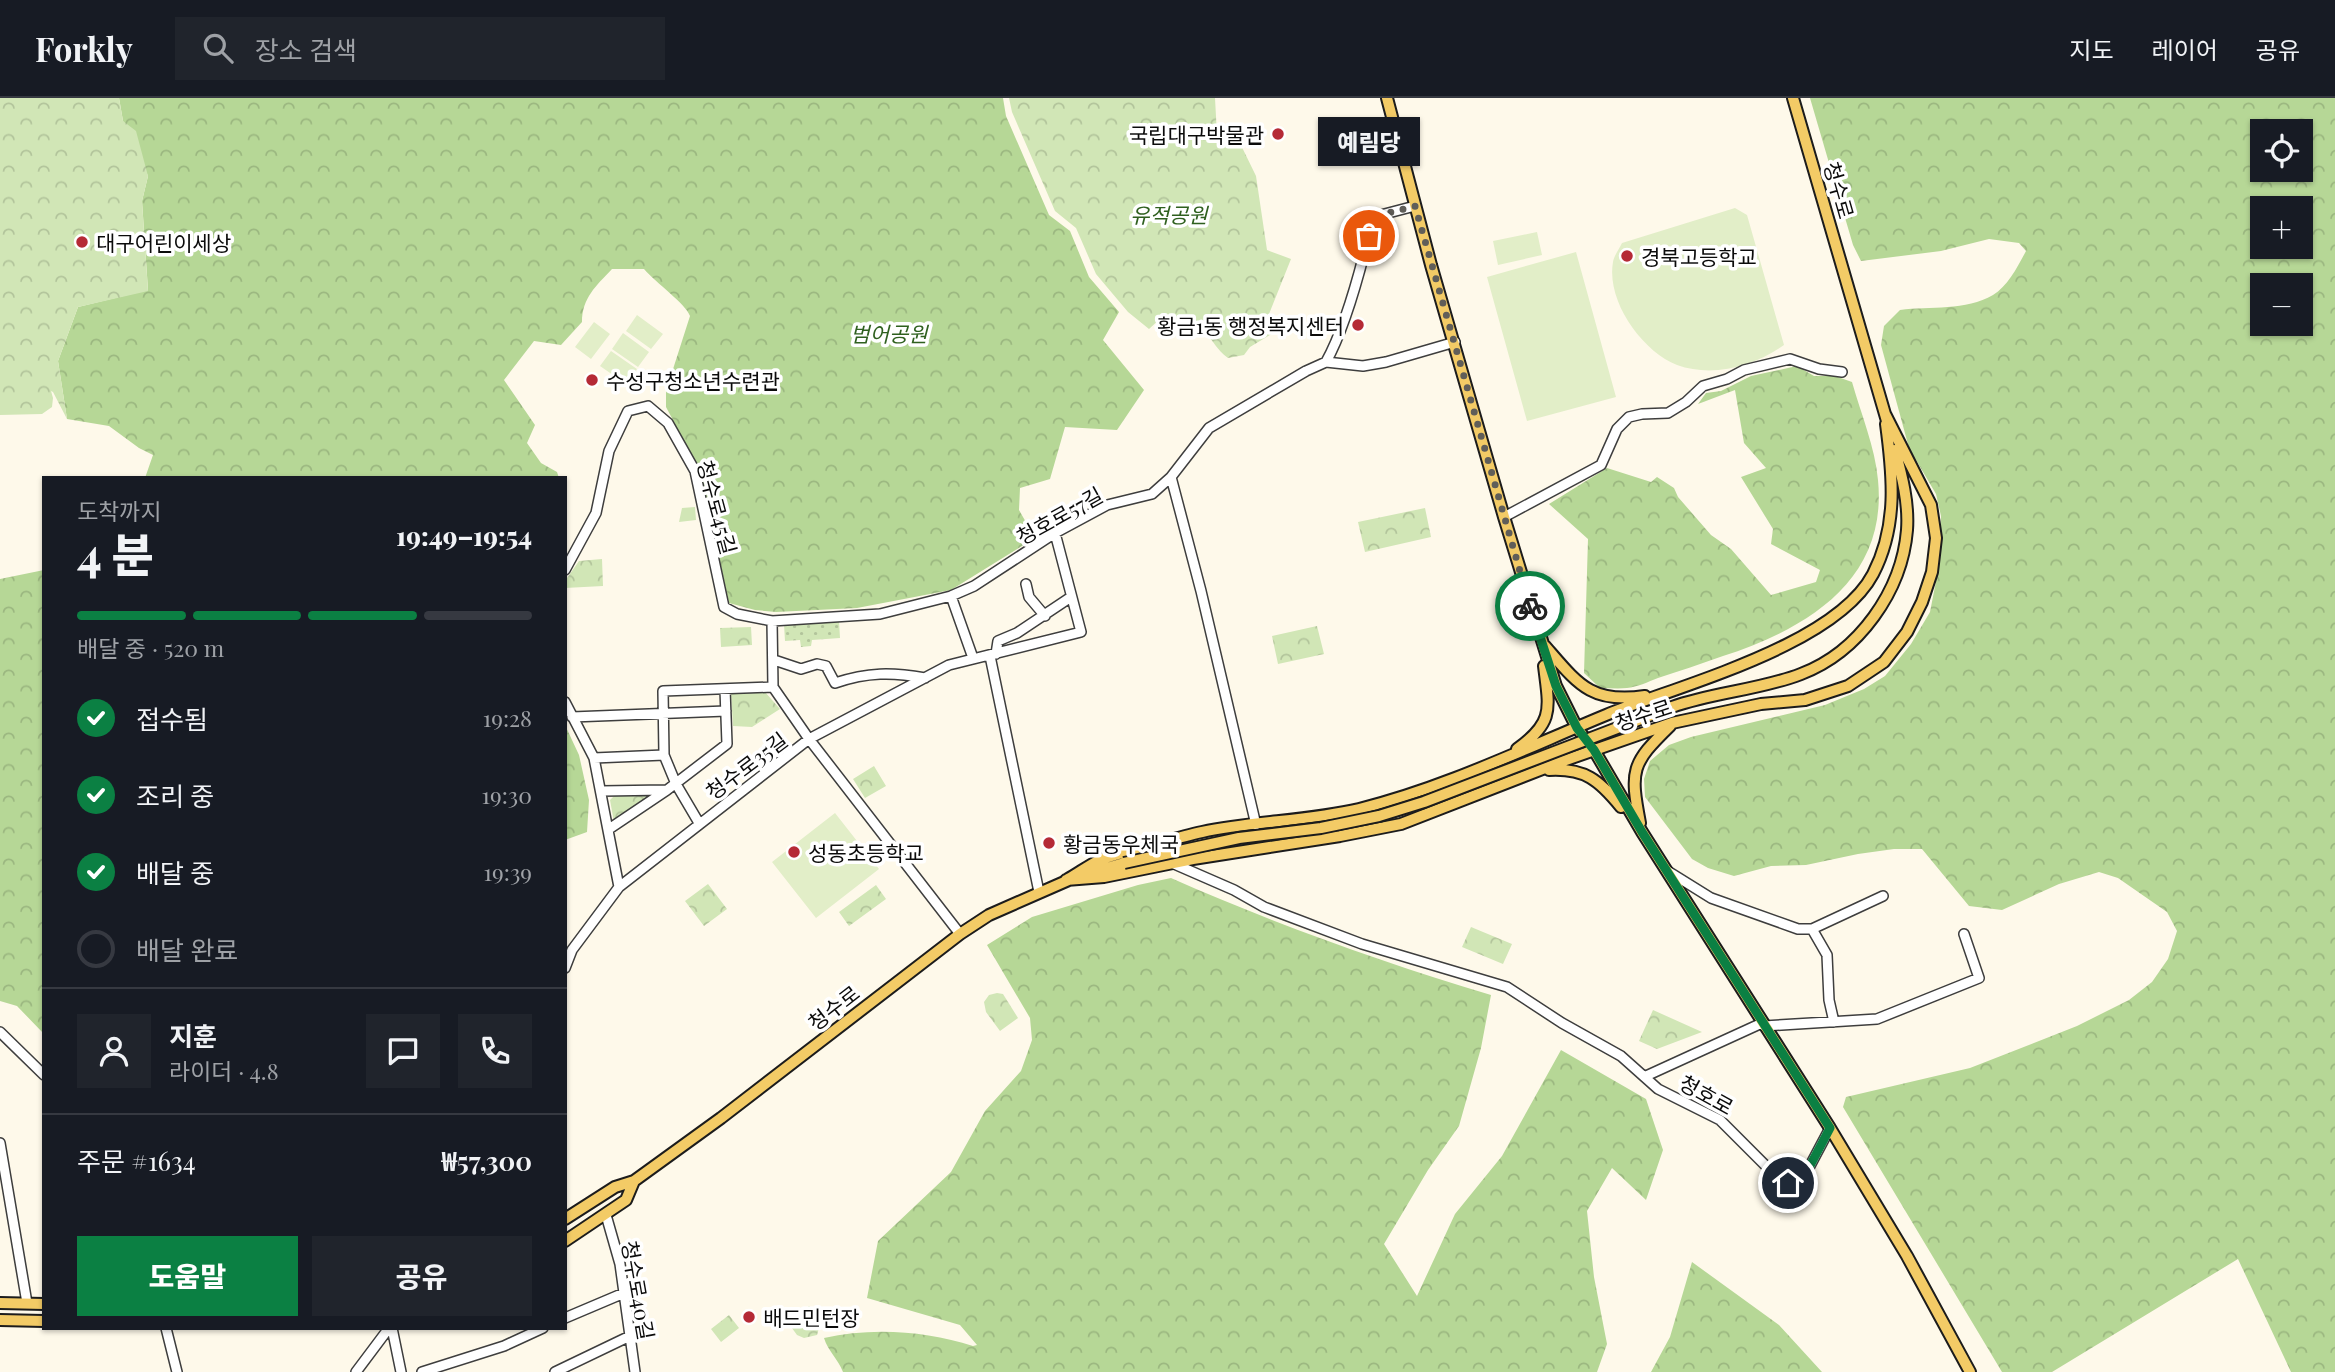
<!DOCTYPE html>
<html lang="ko">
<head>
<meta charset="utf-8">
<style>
  :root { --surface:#171b24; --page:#20242c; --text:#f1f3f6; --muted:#9ea1a6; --line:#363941; --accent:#0b8043 }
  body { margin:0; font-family:"Playfair Display","Noto Sans KR",serif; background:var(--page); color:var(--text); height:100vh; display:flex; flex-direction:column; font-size:26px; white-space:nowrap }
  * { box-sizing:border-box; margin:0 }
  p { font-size:23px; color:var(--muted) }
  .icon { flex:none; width:38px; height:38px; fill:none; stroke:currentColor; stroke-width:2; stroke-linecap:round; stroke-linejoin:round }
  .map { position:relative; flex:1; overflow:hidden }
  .drawer { position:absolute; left:42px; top:378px; width:525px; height:854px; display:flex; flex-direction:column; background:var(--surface); border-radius:0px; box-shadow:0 2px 5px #0004 }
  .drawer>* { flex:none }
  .tools { position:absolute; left:2250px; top:21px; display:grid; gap:14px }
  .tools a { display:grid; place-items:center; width:63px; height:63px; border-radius:0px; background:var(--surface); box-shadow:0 2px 5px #0004; font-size:35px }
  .pin { position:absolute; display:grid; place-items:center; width:60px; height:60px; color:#fff; margin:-30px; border:4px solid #fff; border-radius:50%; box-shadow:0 2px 7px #0007 }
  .courier { position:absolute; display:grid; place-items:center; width:70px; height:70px; margin:-35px; border:5px solid #0b8043; border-radius:50%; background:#fff; color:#222; box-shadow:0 2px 9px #0007 }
  .bubble { position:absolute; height:49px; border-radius:0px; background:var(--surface); box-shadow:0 2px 5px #0004; font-size:23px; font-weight:800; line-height:49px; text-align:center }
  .head em { font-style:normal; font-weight:800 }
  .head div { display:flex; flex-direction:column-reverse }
  .head { display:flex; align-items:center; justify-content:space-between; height:119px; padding:0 35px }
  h1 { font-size:46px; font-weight:800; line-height:52px }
  .bar { display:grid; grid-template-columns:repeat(4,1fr); gap:10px 7px; align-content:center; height:84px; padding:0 35px }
  .bar i { height:9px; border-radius:5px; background:var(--line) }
  .bar .active { background:var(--accent) }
  .bar p { grid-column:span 4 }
  .line { display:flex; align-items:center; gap:18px; padding:0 35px; border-top:2px solid var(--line) }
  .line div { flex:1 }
  .round { display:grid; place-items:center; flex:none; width:74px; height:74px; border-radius:0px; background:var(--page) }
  ol { padding:0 35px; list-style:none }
  li { display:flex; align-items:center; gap:21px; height:77px }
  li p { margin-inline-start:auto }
  li .icon { padding:7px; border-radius:50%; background:var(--accent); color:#fff; stroke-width:4 }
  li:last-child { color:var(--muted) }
  li i { width:38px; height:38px; border:4px solid var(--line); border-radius:50% }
  .cta { display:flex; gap:14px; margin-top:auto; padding:14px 35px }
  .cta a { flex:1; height:80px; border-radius:0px; background:var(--accent); color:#fff; font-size:28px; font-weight:800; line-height:80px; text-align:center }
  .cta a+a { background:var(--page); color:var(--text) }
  header { display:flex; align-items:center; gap:42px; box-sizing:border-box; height:98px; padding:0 35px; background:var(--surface); border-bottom:2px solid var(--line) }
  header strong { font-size:33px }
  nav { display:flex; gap:38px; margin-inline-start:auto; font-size:24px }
  .search { width:490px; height:63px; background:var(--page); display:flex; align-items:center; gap:18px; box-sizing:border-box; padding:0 24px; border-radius:0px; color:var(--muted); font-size:26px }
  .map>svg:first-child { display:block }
  .grass { fill:url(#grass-dots) }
  .forest { fill:url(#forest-crowns); fill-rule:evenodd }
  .park { fill:url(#park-crowns) }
  .pitch { fill:#e2eec8 }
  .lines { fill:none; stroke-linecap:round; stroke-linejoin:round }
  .minor-casing { stroke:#3e3e3e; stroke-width:12 }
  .major-casing { stroke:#1c1c1c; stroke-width:14 }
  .minor { stroke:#fff; stroke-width:9 }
  .major { stroke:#f3cb66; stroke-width:10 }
  .major-bridge-casing { stroke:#1c1c1c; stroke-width:14; stroke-linecap:butt }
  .major-bridge { stroke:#f3cb66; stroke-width:10 }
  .done { stroke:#605e59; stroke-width:7; stroke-dasharray:0 12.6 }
  .route { stroke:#0b8043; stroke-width:9 }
  .poi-dot { fill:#b52a36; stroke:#fff; stroke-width:2.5 }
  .labels { text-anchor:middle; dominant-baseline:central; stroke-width:7; stroke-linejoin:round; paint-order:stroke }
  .poi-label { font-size:21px; fill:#0b0b0b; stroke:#fff; text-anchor:start }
  .street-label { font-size:21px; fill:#0b0b0b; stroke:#fff }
  .park-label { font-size:21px; font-style:italic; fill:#2f601f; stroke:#fff }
</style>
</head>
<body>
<header>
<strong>Forkly</strong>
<div class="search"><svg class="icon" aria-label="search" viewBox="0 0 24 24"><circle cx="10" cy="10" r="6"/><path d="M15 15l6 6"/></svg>장소 검색</div>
<nav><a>지도</a><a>레이어</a><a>공유</a></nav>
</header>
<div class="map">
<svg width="2335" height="1274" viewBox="0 0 2335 1274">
  <defs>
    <pattern id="grass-dots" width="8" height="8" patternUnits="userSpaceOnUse" patternTransform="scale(1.75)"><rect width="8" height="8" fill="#d1e6b6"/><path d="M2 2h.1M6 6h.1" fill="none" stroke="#b2c49b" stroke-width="1.8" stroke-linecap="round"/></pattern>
    <pattern id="forest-crowns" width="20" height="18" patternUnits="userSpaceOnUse" patternTransform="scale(1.75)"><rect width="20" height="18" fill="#b6d796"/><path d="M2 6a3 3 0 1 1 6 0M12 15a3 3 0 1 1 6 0" fill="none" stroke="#9bb780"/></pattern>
    <pattern id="park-crowns" width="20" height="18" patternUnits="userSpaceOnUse" patternTransform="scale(1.75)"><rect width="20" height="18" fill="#d1e6b6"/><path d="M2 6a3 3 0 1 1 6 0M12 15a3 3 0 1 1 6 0" fill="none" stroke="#b2c49b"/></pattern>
  </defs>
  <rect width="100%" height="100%" fill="#fef9ea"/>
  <!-- grass -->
  <path class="grass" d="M839,523L840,540L812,542L811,548L801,549L800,542L785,543L784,526Z"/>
  <!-- forest -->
  <path class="forest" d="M119,0H1003L1006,18L1049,117L1070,133L1089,179L1119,214L1103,242L1144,292L1117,332L1065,329L1050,381L1020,390L1019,412L1035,440L951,492L857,510L776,514L755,512L729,505L700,373L666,309V293L690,218C686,206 656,185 644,171H612C596,188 582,200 582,224L561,247L534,243L504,282L535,327L527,345L541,365L557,374L559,380H145L153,357L139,350L109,328L67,321L58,263L78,209L148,192L142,103L148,78L123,23Z
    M1810,0H2335V1274H2291L2238,1161L2052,1274H2002L1843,1009L1846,999L1970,970L2077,928L2129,902L2152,884L2168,861L2177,833L2167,814L2118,780L2099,774L2059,786L2002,812L1969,808L1922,751H1894L1858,756L1806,767L1771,768L1734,778L1708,770L1692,761L1645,699L1644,681L1650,663L1669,647L1691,639L1825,607L1864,591L1885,578L1911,546L1930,514L1939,468L1941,418L1936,396L1909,350L1881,247L1884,228L1900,212C1930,208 1966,213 1993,197C2008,188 2018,168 2026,153L2019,145L1989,141L1941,153L1861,163L1853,147ZM2263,33H2301V72H2263ZM2263,110H2301V149H2263ZM2263,187H2301V226H2263Z
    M1797,268L1814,278H1835L1852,284C1861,316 1875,349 1878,382C1888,483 1806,531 1723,558C1701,566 1679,573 1658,580C1648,584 1637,589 1627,590C1618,591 1609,590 1600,590L1584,575L1588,441L1549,406L1607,370L1651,384L1657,379L1674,390L1678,399L1711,437L1731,451L1771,497L1816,484L1820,472L1771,446L1773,431L1741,379L1766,370L1744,345L1735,292L1698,306L1706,295L1721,293L1751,278Z
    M44,472V936L17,908L0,903V481Z
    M565,627L579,657L589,702L587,734L565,742Z
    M1171,780C1275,826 1382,864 1491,897L1481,950L1459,1028L1428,1072L1384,1146L1417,1198L1455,1116L1502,1058L1561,952L1646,1001L1663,1052L1646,1102L1612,1070L1587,1113L1594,1179L1607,1246L1597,1274H843C838,1261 828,1253 824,1240C872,1229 927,1233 973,1248L977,1247L960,1227L867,1200L878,1143L951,1074L985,1013L1021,973L1032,942L1030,920L987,847L1032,819L1138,787Z
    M1692,1164L1779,1227L1822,1274H1651L1670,1239Z"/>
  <!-- park -->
  <path class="park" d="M0,0H119L123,23L136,33L148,78L142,103L148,193L78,209L58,263L67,321L53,294L51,293L53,300L52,309L42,316L0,317Z
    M1009,0H1215L1217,37L1237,39L1256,78L1267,152L1291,161L1269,216L1288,226L1250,249L1244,257L1228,260C1216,251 1214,243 1205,235C1193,224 1177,222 1162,219L1149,231L1128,214L1096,176L1076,130L1055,113L1012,14Z
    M695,409L696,422L679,424L682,410Z
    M1425,410L1431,439L1365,454L1358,424Z
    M602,461L603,488L565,490V483L579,463Z
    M1317,528L1324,556L1278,566L1272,538Z
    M751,529L752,547L721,549L720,530Z
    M765,594L780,611L752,629L733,628L731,595Z
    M874,668L886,688L865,700L853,681Z
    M660,695L614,724L610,702L615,697Z
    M708,786L727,811L704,828L685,803Z
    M876,787L886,801L849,828L839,814Z
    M1471,829L1512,846L1503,866L1462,849Z
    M997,895L1003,896L1018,920L1000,933L986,914L984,904L989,897Z
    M1653,912L1702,934L1657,951L1639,943Z
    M809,1208L822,1220L817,1237L804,1240L797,1237L789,1226Z
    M729,1217L739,1230L721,1244L711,1231Z"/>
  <!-- pitch -->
  <path class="pitch" d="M1735,110L1747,117L1784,247C1755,268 1713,280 1677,267C1642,253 1606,203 1613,164C1614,158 1619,151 1622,145Z
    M1537,134L1542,157L1498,167L1493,143Z
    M1576,154L1616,299L1527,323L1487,179Z
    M637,217L663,236L651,251L626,233Z
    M594,224L610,236L591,261L575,249Z
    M623,235L649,254L638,269L612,251Z
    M611,253L637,271L626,286L600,268Z
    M835,715L879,771L816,820L772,764Z"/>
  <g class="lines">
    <!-- minor casing -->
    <g class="minor-casing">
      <path id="minor" d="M1326,264C1347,226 1363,163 1373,119L1415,108
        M1171,379L1201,493L1256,727
        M1504,419L1601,367L1617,331L1629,319L1642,316L1668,315L1686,304L1703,288L1727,281L1744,272L1790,261L1819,271L1842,274
        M565,472L596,415L609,353L628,313L648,308L668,325L695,373L724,509L737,516L772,523L880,516L951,498L974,488L1055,435L1107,407L1152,396L1171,379L1209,330L1306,273L1326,264L1363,268L1386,264L1455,244
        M1026,486L1029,499L1045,518
        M951,498L973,560
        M772,523L773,589L809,641L960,836
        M996,556L998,543L1017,535L1071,499
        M990,558L1039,794
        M774,562L801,571L817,566L826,568L835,585C868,574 892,574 925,580
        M565,604L594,660L619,789
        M572,619L726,613
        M594,660L664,657
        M602,693L666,692
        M699,725L676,686L664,657L663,593L773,589
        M609,731L667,692L727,646L725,591
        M1172,765L1234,792L1264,809L1362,846L1507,889L1562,925L1621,958L1658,991L1720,1022L1777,1079C1787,1084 1793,1087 1803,1081L1830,1030
        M1666,772L1711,800L1798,831H1812L1883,798
        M1812,831L1827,857L1829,902L1834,924
        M565,870L572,852L619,789L809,641L949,567L1081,534L1055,435
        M1764,928L1877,921L1979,880L1964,836
        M0,934L44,977
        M1646,978L1762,925
        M0,1045L27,1205
        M606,1117L620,1166L635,1274
        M565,1220L624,1195
        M166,1230L177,1274
        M392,1230L401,1274
        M356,1274L389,1230
        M422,1274L504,1248L543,1230
        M555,1274L630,1238"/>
    </g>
    <!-- major casing -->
    <g class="major-casing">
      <path id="major" d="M1387,0L1431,167L1504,419L1556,588L1577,630L1594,652L1642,734L1830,1030L1907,1158L1970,1274
        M1793,0L1887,323
        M1545,548C1578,586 1591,606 1645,598
        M1672,609C1714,594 1760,592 1801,576C1859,554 1902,493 1907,432C1909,405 1902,378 1895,352
        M1517,651C1555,624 1549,610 1544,568
        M1549,672C1585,670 1599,682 1621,709
        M1640,725C1630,672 1631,666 1670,628
        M1086,776L1124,765
        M1068,781C1079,775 1089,767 1100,762C1115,756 1131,753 1146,749C1164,744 1183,738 1202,734C1254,723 1307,723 1359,711C1444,690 1526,650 1606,617C1679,587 1835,548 1873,476C1898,428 1893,378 1886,326
        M1066,782L1104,779L1193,761L1340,738L1401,726L1563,663L1672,625L1761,606L1805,602L1848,588L1884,564L1907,534L1922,504L1932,474L1936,440L1931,407L1885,316
        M565,1121L615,1089L634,1083L721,1020L960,836L989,817L1071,781
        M565,1143L626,1102L634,1083
        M0,1205L44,1206
        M0,1222L44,1223"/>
    </g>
    <!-- minor -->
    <use href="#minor" class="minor"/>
    <!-- major -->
    <use href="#major" class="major"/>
    <!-- major-bridge casing -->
    <g class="major-bridge-casing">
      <path id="major-bridge" d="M1124,765L1239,740L1321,730L1379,718L1424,704L1672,609"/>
    </g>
    <!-- major-bridge -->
    <use href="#major-bridge" class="major-bridge"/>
  </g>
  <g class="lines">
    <!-- done -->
    <path class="done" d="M1369,138L1373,119L1415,108L1530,508"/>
    <!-- route -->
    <path class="route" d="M1530,508L1556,588L1577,630L1594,652L1642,734L1830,1030L1803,1081L1796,1085H1788"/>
  </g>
  <!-- markers -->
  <g class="poi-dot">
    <circle cx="1278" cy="36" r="7"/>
    <circle cx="82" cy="144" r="7"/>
    <circle cx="1627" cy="158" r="7"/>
    <circle cx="1358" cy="227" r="7"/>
    <circle cx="592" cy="282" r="7"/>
    <circle cx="1049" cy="745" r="7"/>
    <circle cx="794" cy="754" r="7"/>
    <circle cx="749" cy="1219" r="7"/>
  </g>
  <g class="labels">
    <!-- poi labels -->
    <g class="poi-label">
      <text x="1264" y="36" text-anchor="end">국립대구박물관</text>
      <text x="96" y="144">대구어린이세상</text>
      <text x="1641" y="158">경북고등학교</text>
      <text x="1344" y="227" text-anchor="end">황금1동 행정복지센터</text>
      <text x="606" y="282">수성구청소년수련관</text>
      <text x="1063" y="745">황금동우체국</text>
      <text x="808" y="754">성동초등학교</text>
      <text x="763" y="1219">배드민턴장</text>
    </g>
    <!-- street labels -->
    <g class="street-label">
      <text transform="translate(1840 92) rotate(74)">청수로</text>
      <text transform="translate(718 409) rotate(75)">청수로45길</text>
      <text transform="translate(1059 417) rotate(-29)">청호로57길</text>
      <text transform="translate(1643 616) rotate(-18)">청수로</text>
      <text transform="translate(746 667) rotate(-37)">청수로35길</text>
      <text transform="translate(833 909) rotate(-38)">청수로</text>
      <text transform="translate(1707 996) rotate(29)">청호로</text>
      <text transform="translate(639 1192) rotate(80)">청수로40길</text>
    </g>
    <!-- park labels -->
    <g class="park-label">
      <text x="1169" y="116">유적공원</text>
      <text x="889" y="235">범어공원</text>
    </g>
  </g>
</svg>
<div class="tools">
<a><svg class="icon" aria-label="locate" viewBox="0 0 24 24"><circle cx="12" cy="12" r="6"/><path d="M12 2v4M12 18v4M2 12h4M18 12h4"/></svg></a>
<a>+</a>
<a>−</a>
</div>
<div class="pin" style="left:1369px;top:138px;background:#ea580c"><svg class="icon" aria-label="bag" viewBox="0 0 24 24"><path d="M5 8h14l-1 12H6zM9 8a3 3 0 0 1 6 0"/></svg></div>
<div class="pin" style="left:1788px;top:1085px;background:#1f2937"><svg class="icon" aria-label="home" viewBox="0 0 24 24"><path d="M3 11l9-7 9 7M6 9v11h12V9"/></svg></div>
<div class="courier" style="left:1530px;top:508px"><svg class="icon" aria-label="bike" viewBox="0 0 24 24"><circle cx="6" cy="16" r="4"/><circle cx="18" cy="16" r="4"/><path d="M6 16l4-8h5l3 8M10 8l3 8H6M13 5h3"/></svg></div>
<div class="bubble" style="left:1318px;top:19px;width:102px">예림당</div>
<section class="drawer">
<div class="head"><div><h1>4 분</h1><p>도착까지</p></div><em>19:49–19:54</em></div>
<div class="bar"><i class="active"></i><i class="active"></i><i class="active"></i><i></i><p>배달 중 · 520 m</p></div>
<ol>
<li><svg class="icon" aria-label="check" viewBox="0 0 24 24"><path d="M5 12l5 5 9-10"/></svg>접수됨<p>19:28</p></li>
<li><svg class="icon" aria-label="check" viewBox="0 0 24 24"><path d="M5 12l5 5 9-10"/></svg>조리 중<p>19:30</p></li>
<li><svg class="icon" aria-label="check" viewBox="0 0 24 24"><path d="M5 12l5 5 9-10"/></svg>배달 중<p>19:39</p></li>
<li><i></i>배달 완료</li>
</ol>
<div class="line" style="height:126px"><a class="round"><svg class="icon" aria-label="person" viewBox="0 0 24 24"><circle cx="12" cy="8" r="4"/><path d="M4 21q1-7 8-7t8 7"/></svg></a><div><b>지훈</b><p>라이더 · 4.8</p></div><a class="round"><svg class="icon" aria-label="chat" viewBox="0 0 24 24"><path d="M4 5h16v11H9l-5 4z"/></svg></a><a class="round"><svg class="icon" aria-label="phone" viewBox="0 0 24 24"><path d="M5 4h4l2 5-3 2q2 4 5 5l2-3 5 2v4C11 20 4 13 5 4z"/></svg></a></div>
<div class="line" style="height:91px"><div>주문 #1634</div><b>₩57,300</b></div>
<div class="cta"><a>도움말</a><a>공유</a></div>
</section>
</div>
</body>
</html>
